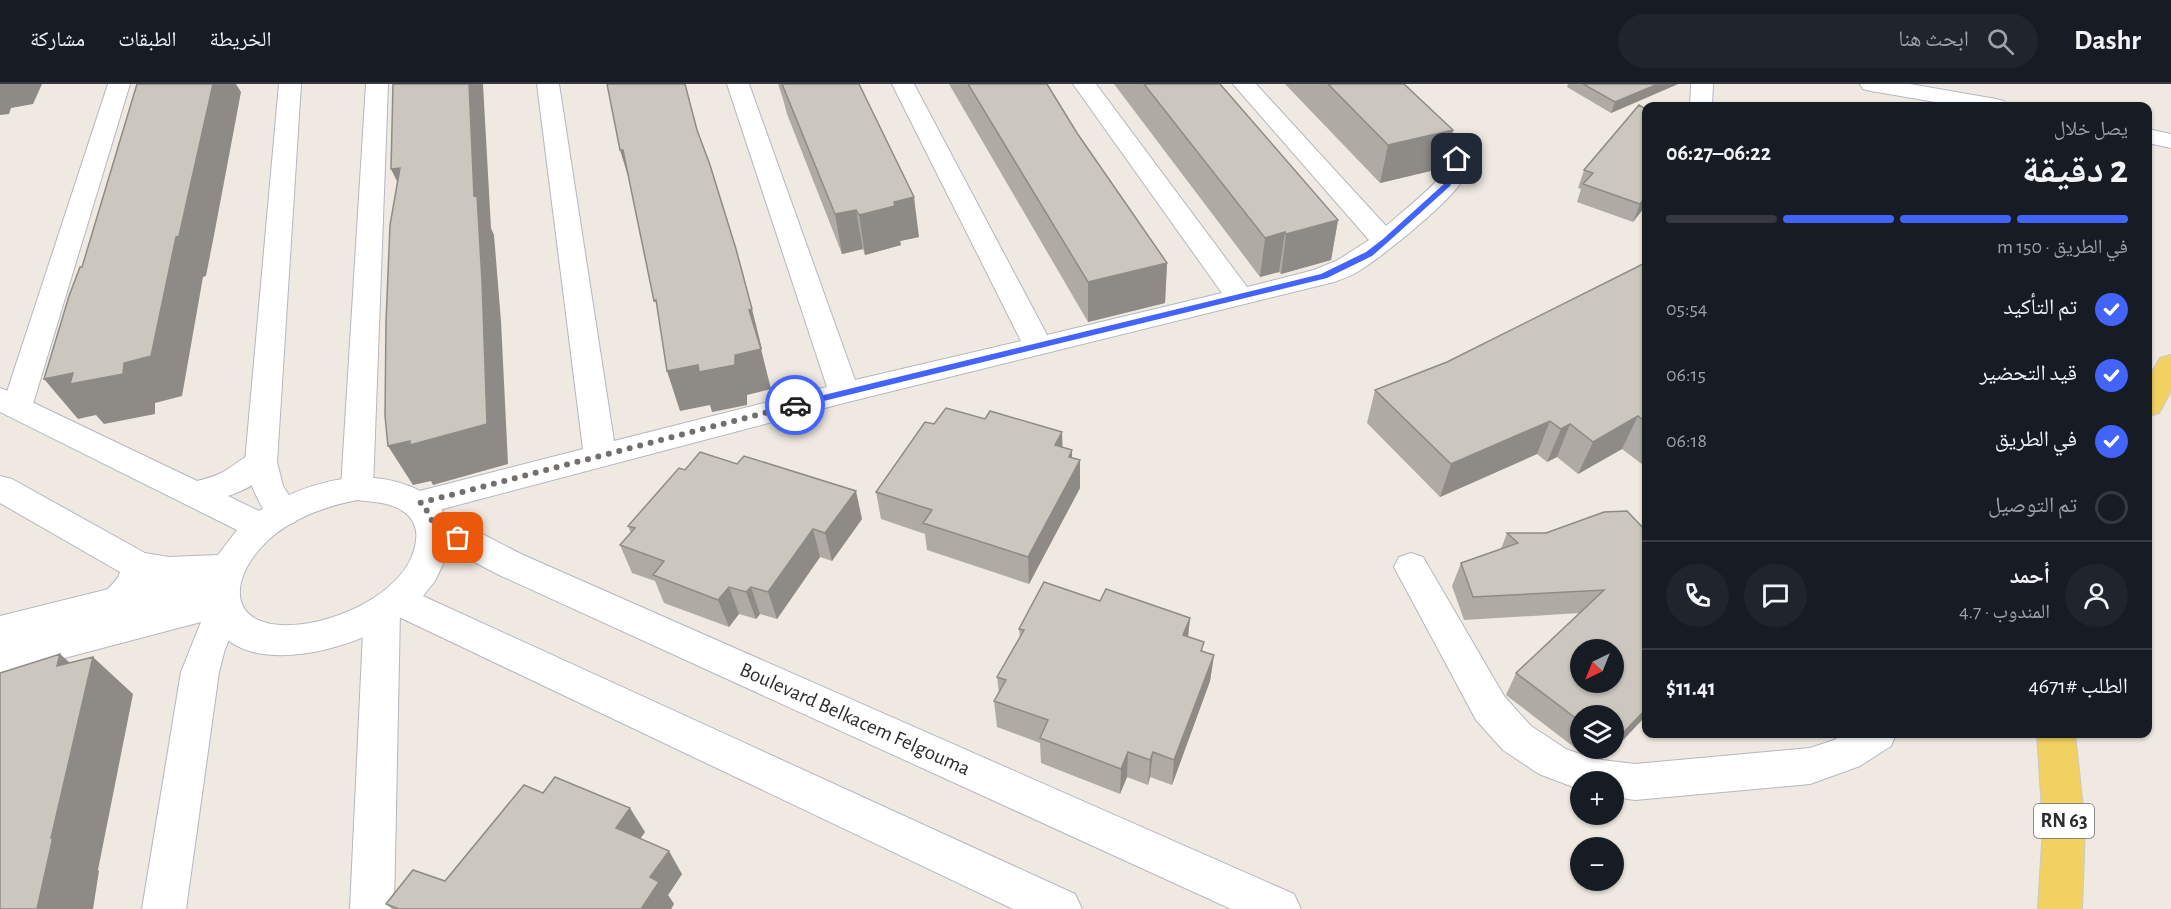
<!DOCTYPE html>
<html lang="ar">
<head>
<meta charset="utf-8">
<style>
  :root { --surface:#171b24; --page:#20242c; --text:#f1f3f6; --muted:#9ea1a6; --line:#363941; --accent:#4264fb }
  body { margin:0; font-family:"Alegreya Sans","Noto Naskh Arabic",sans-serif; background:var(--page); color:var(--text); direction:rtl; height:100vh; display:flex; flex-direction:column; font-size:22px; white-space:nowrap }
  * { box-sizing:border-box; margin:0 }
  p { font-size:20px; color:var(--muted) }
  .icon { flex:none; width:33px; height:33px; fill:none; stroke:currentColor; stroke-width:2; stroke-linecap:round; stroke-linejoin:round }
  .map { position:relative; flex:1; overflow:hidden; direction:ltr }
  .sheet { position:absolute; left:1642px; top:18px; width:510px; height:636px; display:flex; flex-direction:column; background:var(--surface); border-radius:12px; box-shadow:0 2px 4px #0004; direction:rtl }
  .sheet>* { flex:none }
  .needle { width:39px; rotate:223deg }
  .fabs { position:absolute; left:1570px; top:555px; display:grid; gap:12px }
  .fabs a { display:grid; place-items:center; width:54px; height:54px; border-radius:50%; background:var(--surface); box-shadow:0 2px 4px #0004; font-size:30px }
  .pin { position:absolute; display:grid; place-items:center; width:51px; height:51px; color:#fff; margin:-26px; border-radius:12px; box-shadow:0 3px 9px #0006 }
  .courier { position:absolute; display:grid; place-items:center; width:60px; height:60px; margin:-30px; border:4px solid #4264fb; border-radius:50%; background:#fff; color:#222; box-shadow:0 2px 8px #0007 }
  .summary em { font-style:normal; font-weight:700 }
  .summary div { display:flex; flex-direction:column-reverse }
  .summary { display:flex; align-items:center; justify-content:space-between; height:102px; padding:0 24px }
  h1 { font-size:39px; font-weight:700; line-height:45px }
  .bar { display:grid; grid-template-columns:repeat(4,1fr); gap:9px 6px; align-content:center; height:72px; padding:0 24px }
  .bar i { height:8px; border-radius:4px; background:var(--line) }
  .bar .active { background:var(--accent) }
  .bar p { grid-column:span 4 }
  .line { display:flex; align-items:center; gap:15px; padding:0 24px; border-top:2px solid var(--line) }
  .line div { flex:1 }
  .round { display:grid; place-items:center; flex:none; width:63px; height:63px; border-radius:32px; background:var(--page) }
  ol { padding:0 24px; list-style:none }
  li { display:flex; align-items:center; gap:18px; height:66px }
  li p { margin-inline-start:auto }
  li .icon { padding:6px; border-radius:50%; background:var(--accent); color:#fff; stroke-width:4 }
  li:last-child { color:var(--muted) }
  li i { width:33px; height:33px; border:3px solid var(--line); border-radius:50% }
  header { display:flex; align-items:center; gap:36px; box-sizing:border-box; height:84px; padding:0 30px; background:var(--surface); border-bottom:2px solid var(--line) }
  header strong { font-size:28px }
  nav { display:flex; gap:33px; margin-inline-start:auto; font-size:21px }
  .search { width:420px; height:54px; background:var(--page); display:flex; align-items:center; gap:15px; box-sizing:border-box; padding:0 21px; border-radius:33px; color:var(--muted); font-size:22px }
  .map>svg:first-child { display:block }
  .lines { fill:none; stroke-linecap:round; stroke-linejoin:round }
  .minor-casing { stroke:#b4b7c1; stroke-width:2 }
  .tertiary-casing { stroke:#b4b7c1; stroke-width:2 }
  .primary-casing { stroke:#c9c9c9; stroke-width:2 }
  .minor { fill:#fff; fill-rule:evenodd }
  .tertiary { fill:#fff; fill-rule:evenodd }
  .primary { fill:#f2d163; fill-rule:evenodd }
  .wall { fill:#afaba4; fill-rule:evenodd }
  .shaded-wall { fill:#8e8b86 }
  .building { fill:#cbc7bf; stroke:#8e8b86; stroke-width:1.5; fill-rule:evenodd }
  .route { fill:#4264fb }
  .done { stroke:#726f6d; stroke-width:6; stroke-dasharray:0 10.8 }
  .labels { text-anchor:middle; dominant-baseline:central; stroke-width:6; stroke-linejoin:round; paint-order:stroke }
  .shield { fill:#fff; stroke:#6d6d6d; stroke-width:1.5 }
  .shield-label { font-size:20px; font-weight:bold; fill:#2e2e2e }
  .street-label { font-size:21px; fill:#2e2e2e; stroke:#fff }
</style>
</head>
<body>
<header>
<strong>Dashr</strong>
<div class="search"><svg class="icon" aria-label="search" viewBox="0 0 24 24"><circle cx="10" cy="10" r="6"/><path d="M15 15l6 6"/></svg>ابحث هنا</div>
<nav><a>الخريطة</a><a>الطبقات</a><a>مشاركة</a></nav>
</header>
<div class="map">
<svg width="2171" height="825" viewBox="0 0 2171 825">
  <rect width="100%" height="100%" fill="#efe9e1"/>
  <g class="lines">
    <!-- minor casing -->
    <g class="minor-casing">
      <path id="minor" d="M108,0H130L32,323L28,331L17,334L6,331L2,323Z
        M279,0H301L277,378L283,402L300,429L295,438L283,442L271,438C257,415 251,404 245,378Z
        M366,0H388L373,404L369,413L357,416L345,413L341,404Z
        M537,0H559L614,357L827,303L727,0H749L855,296L1021,257L892,0H914L1047,251L1222,209L1073,0H1096L1247,203L1314,186L1338,176L1369,156L1233,0H1256L1386,142C1397,132 1443,96 1446,84C1450,62 1387,18 1375,0H1399C1419,19 1463,51 1470,77C1476,101 1380,174 1359,187C1351,192 1342,195 1334,198L844,319L420,431L408,428L403,419L408,410L583,365Z
        M1691,0H1713L1712,22H1690Z
        M1860,0H1910L1996,15L2004,17L2008,22H1959L1871,7L1863,5Z
        M2148,45L2171,50V64L2148,59Z
        M1411,469L1423,473L1504,612L1531,642L1566,665L1594,675L1635,680L1810,664L1834,656L1845,650H1896L1891,662L1860,682L1810,700L1635,716L1614,713V698H1581V706L1539,690L1503,666L1476,636L1394,483L1399,473Z
        M225,476L237,480L242,490L237,500L223,504L234,508L242,527L225,565L219,588L186,825H142L181,588L201,538L0,591V532Z
        M382,513L395,517L400,527L394,825H350L364,527L369,517Z"/>
    </g>
    <!-- tertiary casing -->
    <g class="tertiary-casing">
      <path id="tertiary" d="M0,304L11,308L197,397C205,395 213,393 221,389C239,380 250,363 272,370L277,378C267,395 246,406 228,412L259,427C303,400 359,382 409,402C424,408 436,415 444,430L521,470L1294,810L1301,825H1231L497,490L450,465L435,497L423,512L1075,810L1082,825H1013L399,533C359,565 243,597 214,539C207,526 202,513 207,499L169,501L152,497C141,519 129,537 102,528L97,518C103,506 117,500 120,488L0,419V392L12,395L145,469L169,473L218,471L237,446L0,328ZM357,416C372,418 388,418 401,426C412,432 418,444 416,456C411,504 345,535 303,540C225,550 224,493 274,451C298,432 327,422 357,416Z"/>
    </g>
    <!-- primary casing -->
    <g class="primary-casing">
      <path id="primary" d="M2171,271V307L2159,329L2148,332V295L2160,274Z
        M2037,650H2075L2085,742L2082,825H2038L2043,742Z"/>
    </g>
    <!-- minor -->
    <use href="#minor" class="minor"/>
    <!-- tertiary -->
    <use href="#tertiary" class="tertiary"/>
    <!-- primary -->
    <use href="#primary" class="primary"/>
  </g>
  <!-- wall -->
  <path class="wall" d="M778,0H859L919,153L900,157L901,161L865,171L863,165L842,170L787,30L783,15Z
    M949,0H1047L1077,49L1167,179L1165,219L1088,238Z
    M1114,0H1220L1338,136L1331,176L1281,190L1279,188L1260,193Z
    M1285,0H1404L1453,46L1443,84L1380,99Z
    M1568,0H1678L1611,29L1567,3Z
    M1647,26V120L1633,138L1577,118L1581,105L1578,104L1584,86Z
    M1647,178V384L1622,365L1578,390L1557,373L1547,378L1537,370L1440,413L1367,339L1375,306L1447,278Z
    M934,340L1063,364L1072,366V374L1080,404L1029,500L927,466L925,450L881,435L876,408Z
    M862,435L832,477L820,473L777,535L760,530L756,535L739,530L729,543L664,519L655,497L632,489L620,461L631,449L628,442Z
    M1647,448V635L1642,636L1606,674L1579,667L1506,611L1516,589L1580,529L1464,536L1452,502L1461,479L1501,465L1507,449ZM1581,632H1614V664H1581Z
    M1100,517L1190,534L1188,553L1203,567L1214,571L1210,597L1172,701L1150,693L1148,701L1127,693L1120,710L1041,679L1040,659L997,643L994,617L999,609L997,593L1020,553L1019,545Z
    M645,748L640,755L682,790L668,811L674,820L671,825H392L386,820L445,797Z"/>
  <!-- shaded-wall -->
  <path class="shaded-wall" d="M0,0H42L33,20L11,24L9,30L0,31Z
    M213,0H236L241,8L215,146L206,192L203,193L182,312L155,319V330L104,340L96,331L78,335L44,295L124,279L176,153Z
    M469,0H483L491,144L494,151L501,237L508,380L433,401L431,397L413,401L388,362L474,112Z
    M1658,0H1678L1611,29L1615,18Z
    M1453,46L1443,84L1380,99L1388,61Z
    M620,66H623L632,105Z
    M400,84L410,124L391,85Z
    M1647,111V120L1633,138L1640,120Z
    M914,113L919,153L900,157L901,161L865,171L859,131L894,118Z
    M856,126L863,165L842,170L835,130Z
    M1338,136L1331,176L1281,190L1286,150Z
    M1285,148L1279,188L1260,193L1265,154Z
    M1167,179L1165,219L1088,238V198Z
    M752,225L762,265L759,266L749,226Z
    M761,265L771,305L747,311V321L712,328L710,321L680,327L667,287Z
    M1638,332L1622,365L1578,390L1593,358Z
    M1550,337L1537,370L1440,413L1451,380Z
    M1570,340L1557,373L1547,378L1561,345Z
    M1062,348L1063,376L1055,361Z
    M1072,366V390L1080,376V404L1029,500L1028,473L1069,373Z
    M856,407L862,435L832,477L825,449Z
    M813,445L820,473L777,535L768,508Z
    M729,503L739,530L729,543L718,516Z
    M751,503L760,530L756,535L746,508Z
    M1190,534L1187,561L1183,551Z
    M60,570L88,595L93,573L133,610L98,786L99,787L93,825H37L57,582Z
    M1214,571L1210,597L1172,701L1174,676Z
    M1647,624V635L1642,636L1606,674L1612,664H1614V662L1619,653Z
    M1128,668L1127,693L1120,710L1121,685Z
    M1153,668L1150,693L1148,701L1150,676Z
    M630,724L645,748L631,768L616,744Z
    M669,767L682,790L668,811L674,820L671,825H641L650,793Z"/>
  <!-- building -->
  <path class="building" d="M137,0H213L179,152L176,153L151,272L124,279L123,290L70,300L73,289L44,295L69,212L80,183H82Z
    M393,0H469L474,112L477,111L482,197L487,340L410,361V357L388,362L385,332L386,238L390,141L400,84L391,85Z
    M607,0H685L697,46L710,81L736,165L752,225L749,226L761,265L735,271V281L699,288L698,281L667,287L656,216L654,217L623,66H620Z
    M782,0H859L914,113L894,118L895,122L859,131L856,126L835,130Z
    M968,0H1047L1077,49L1167,179L1088,198Z
    M1144,0H1220L1338,136L1286,150L1285,148L1265,154Z
    M1328,0H1404L1453,46L1388,61Z
    M1583,0H1658L1615,18Z
    M1639,21L1647,26V111L1640,120L1583,100L1593,89L1584,86Z
    M1647,178V339L1638,332L1593,358L1570,340L1561,345L1550,337L1451,380L1375,306L1447,278Z
    M946,324L985,335L990,327L1062,348L1055,361L1072,366L1069,373L1080,376L1028,473L923,439L932,426L876,408L925,338L934,340Z
    M700,368L737,380L744,372L856,407L825,449L813,445L768,508L751,503L746,508L729,503L718,516L653,491L664,477L620,461L635,444L628,442L679,384L685,386Z
    M1627,427L1647,448V624L1619,653L1614,652V632H1581V638L1516,589L1604,506L1473,513L1461,479L1518,459L1507,449H1546L1604,428ZM1581,566H1614V598H1581Z
    M1044,498L1100,517L1106,505L1190,534L1183,551L1204,558L1201,567L1214,571L1174,676L1153,668L1150,676L1128,668L1121,685L1040,654L1048,636L994,617L1006,596L997,593L1024,546L1019,545Z
    M60,570L57,582L93,573L51,754L53,753L37,825H0V589Z
    M555,693L630,724L616,744L669,767L650,793L659,798L641,825H399L386,820L413,786L445,797L524,701L543,709Z"/>
  <!-- route -->
  <path class="route" d="M1457,73L1461,75V84L1450,102L1388,158L1372,172L1327,194L795,324L791,321L795,318L1321,190L1366,168L1383,155L1445,99L1454,84L1453,75Z"/>
  <g class="lines">
    <!-- done -->
    <path class="done" d="M458,454L433,439L428,428L420,419L795,321"/>
  </g>
  <g class="labels">
    <!-- shield labels -->
    <rect class="shield" x="2034" y="720" width="60" height="34" rx="4.5"/>
    <g class="shield-label">
      <text x="2064" y="737">RN 63</text>
    </g>
    <!-- street labels -->
    <g class="street-label">
      <text transform="translate(855 635) rotate(24)">Boulevard Belkacem Felgouma</text>
    </g>
  </g>
</svg>
<div class="fabs">
<a><svg class="needle" viewBox="-14 -14 28 28"><path d="M0-13l5 13h-10z" fill="#e53935"/><path d="M0 13l5-13h-10z" fill="#9ea1a6"/></svg></a>
<a><svg class="icon" aria-label="layers" viewBox="0 0 24 24"><path d="M12 4l9 5-9 5-9-5zM3 14l9 5 9-5"/></svg></a>
<a>+</a>
<a>−</a>
</div>
<div class="pin" style="left:458px;top:454px;background:#ea580c"><svg class="icon" aria-label="bag" viewBox="0 0 24 24"><path d="M5 8h14l-1 12H6zM9 8a3 3 0 0 1 6 0"/></svg></div>
<div class="pin" style="left:1457px;top:75px;background:#1f2937"><svg class="icon" aria-label="home" viewBox="0 0 24 24"><path d="M3 11l9-7 9 7M6 9v11h12V9"/></svg></div>
<div class="courier" style="left:795px;top:321px"><svg class="icon" aria-label="car" viewBox="0 0 24 24"><path d="M5 17H2v-5l4-1 3-4h7l3 4 3 1v5h-3M9 17h6M6 11h13"/><circle cx="7" cy="17" r="2"/><circle cx="17" cy="17" r="2"/></svg></div>
<section class="sheet">
<div class="summary"><div><h1>2 دقيقة</h1><p>يصل خلال</p></div><em>06:22–06:27</em></div>
<div class="bar"><i class="active"></i><i class="active"></i><i class="active"></i><i></i><p>في الطريق · 150 m</p></div>
<ol>
<li><svg class="icon" aria-label="check" viewBox="0 0 24 24"><path d="M5 12l5 5 9-10"/></svg>تم التأكيد<p>05:54</p></li>
<li><svg class="icon" aria-label="check" viewBox="0 0 24 24"><path d="M5 12l5 5 9-10"/></svg>قيد التحضير<p>06:15</p></li>
<li><svg class="icon" aria-label="check" viewBox="0 0 24 24"><path d="M5 12l5 5 9-10"/></svg>في الطريق<p>06:18</p></li>
<li><i></i>تم التوصيل</li>
</ol>
<div class="line" style="height:108px"><a class="round"><svg class="icon" aria-label="person" viewBox="0 0 24 24"><circle cx="12" cy="8" r="4"/><path d="M4 21q1-7 8-7t8 7"/></svg></a><div><b>أحمد</b><p>المندوب · 4.7</p></div><a class="round"><svg class="icon" aria-label="chat" viewBox="0 0 24 24"><path d="M4 5h16v11H9l-5 4z"/></svg></a><a class="round"><svg class="icon" aria-label="phone" viewBox="0 0 24 24"><path d="M5 4h4l2 5-3 2q2 4 5 5l2-3 5 2v4C11 20 4 13 5 4z"/></svg></a></div>
<div class="line" style="height:78px"><div>الطلب #4671</div><b>$11.41</b></div>
</section>
</div>
</body>
</html>
